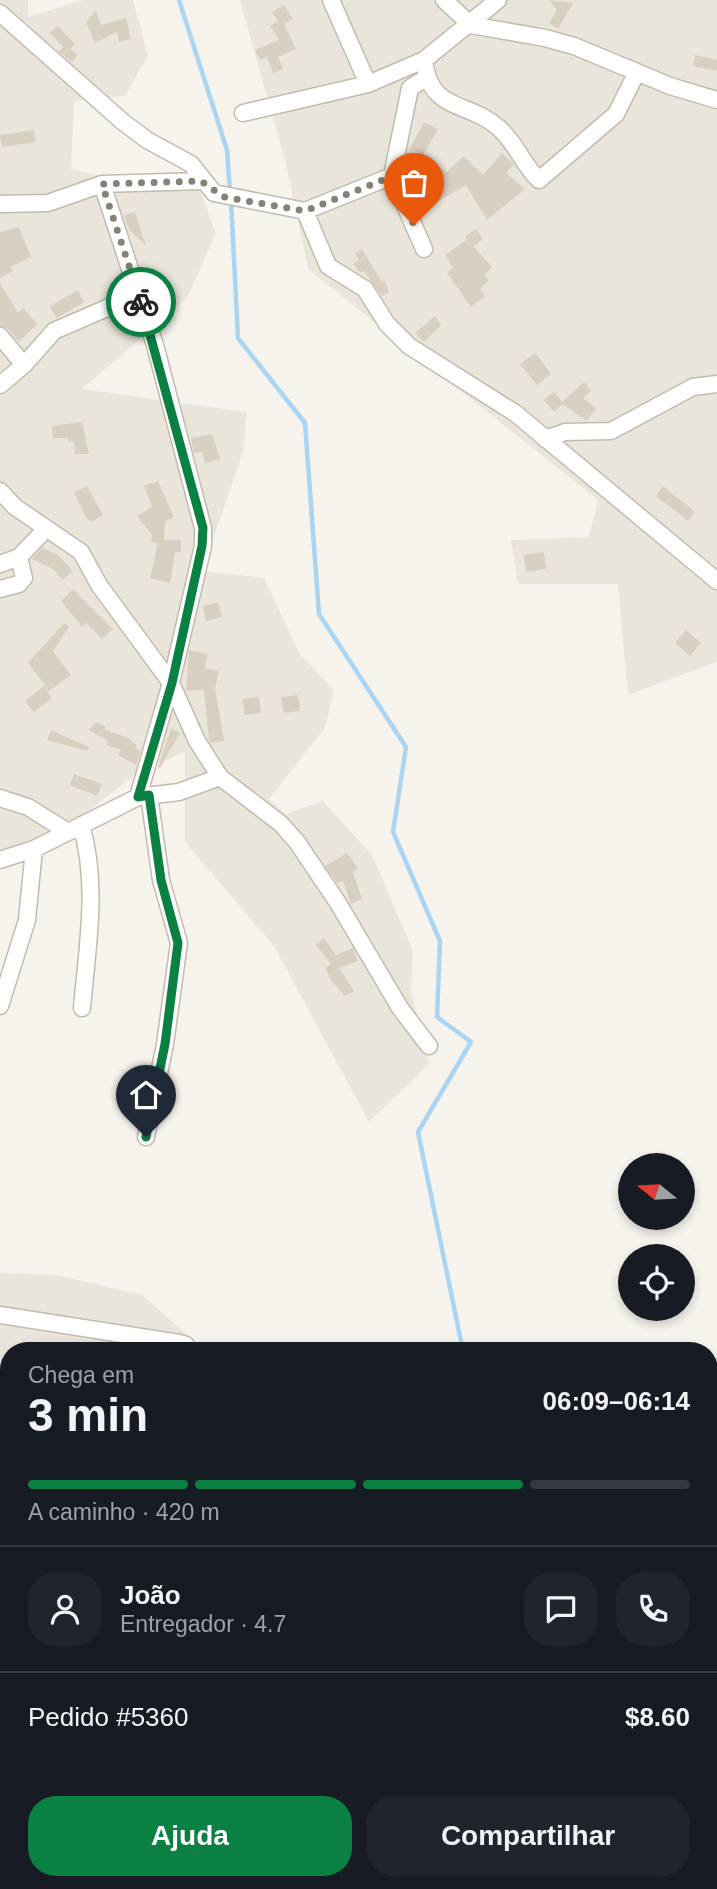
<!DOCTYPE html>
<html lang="pt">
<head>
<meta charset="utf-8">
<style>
  :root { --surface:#171b24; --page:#20242c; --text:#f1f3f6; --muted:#9ea1a6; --line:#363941; --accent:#0b8043 }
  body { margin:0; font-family:Arial,sans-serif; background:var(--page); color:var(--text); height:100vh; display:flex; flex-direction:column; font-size:26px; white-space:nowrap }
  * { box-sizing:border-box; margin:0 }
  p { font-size:23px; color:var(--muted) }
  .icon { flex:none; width:38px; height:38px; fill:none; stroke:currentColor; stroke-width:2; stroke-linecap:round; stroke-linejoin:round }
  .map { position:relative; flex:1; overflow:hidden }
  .sheet { position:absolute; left:0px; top:1342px; width:718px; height:548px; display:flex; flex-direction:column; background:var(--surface); border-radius:28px 28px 0 0; box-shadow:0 4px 10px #0003 }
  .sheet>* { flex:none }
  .needle { width:46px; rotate:288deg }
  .tools { position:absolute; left:618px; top:1153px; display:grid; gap:14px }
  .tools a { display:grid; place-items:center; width:77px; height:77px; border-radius:50%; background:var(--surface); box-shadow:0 4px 10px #0003; font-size:35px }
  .pin { position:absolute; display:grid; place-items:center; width:60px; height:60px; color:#fff; margin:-72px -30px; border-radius:50% 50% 50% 0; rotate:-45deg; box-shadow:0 0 7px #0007 }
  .pin .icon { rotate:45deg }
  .courier { position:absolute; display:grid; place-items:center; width:70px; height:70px; margin:-35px; border:5px solid #0b8043; border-radius:50%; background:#fff; color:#222; box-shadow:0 2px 9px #0007 }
  .headline em { font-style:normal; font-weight:700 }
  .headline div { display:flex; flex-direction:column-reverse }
  .headline { display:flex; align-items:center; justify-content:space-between; height:119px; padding:0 28px }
  h1 { font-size:46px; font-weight:700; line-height:52px }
  .bar { display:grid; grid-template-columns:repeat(4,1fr); gap:10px 7px; align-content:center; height:84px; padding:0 28px }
  .bar i { height:9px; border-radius:5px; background:var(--line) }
  .bar .current { background:var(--accent) }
  .bar p { grid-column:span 4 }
  .line { display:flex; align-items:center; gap:18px; padding:0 28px; border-top:2px solid var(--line) }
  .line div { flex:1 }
  .round { display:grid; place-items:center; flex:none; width:74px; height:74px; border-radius:28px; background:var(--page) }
  .action { display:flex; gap:14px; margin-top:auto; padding:14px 28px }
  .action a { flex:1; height:80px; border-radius:28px; background:var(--accent); color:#fff; font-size:28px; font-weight:700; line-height:80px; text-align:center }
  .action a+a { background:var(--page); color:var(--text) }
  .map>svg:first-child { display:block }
  .residential { fill:#eae5da }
  .green { fill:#d2eab5 }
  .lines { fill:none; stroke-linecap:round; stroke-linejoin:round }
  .stream { stroke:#a9d4f2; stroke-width:4.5 }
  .building { fill:#d8cfc1 }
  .minor-casing { stroke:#c2bbae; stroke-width:19 }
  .minor { stroke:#fff; stroke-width:16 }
  .done { stroke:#878178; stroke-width:7; stroke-dasharray:0 12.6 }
  .route { stroke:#0b8043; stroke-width:9 }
</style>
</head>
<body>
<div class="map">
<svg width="717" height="1889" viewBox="0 0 717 1889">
  <rect width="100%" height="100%" fill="#f6f3ec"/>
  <!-- residential -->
  <path class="residential" d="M0,0H28V17L83,0H133L148,55L125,96L74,101L71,169L138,185L197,182L216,233L187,298L82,389L247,412L243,452L202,571L264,578L299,653L334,690L325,728L269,799L286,814L323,801L372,855L413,951L411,992L429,1064L369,1122L274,946L185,842V752L138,772L85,814L0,855Z
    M240,0H717V662L628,695L618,584H518L511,540L589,537L598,500L308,269L286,164Z
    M0,1273L57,1275L142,1295L206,1351H9V1675L1,1694Z
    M124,1881H180L213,1889H120Z"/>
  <!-- green -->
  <path class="green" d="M416,1881H686L704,1889H412Z"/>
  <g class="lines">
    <!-- stream -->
    <path class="stream" d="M179,0L227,150L230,191
      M231,200L238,338L305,423L319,614L406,747L393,832L440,941L437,1017L471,1042L418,1132L463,1351
      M388,1889L404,1881"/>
  </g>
  <!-- building -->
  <path class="building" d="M549,0L573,3L558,29L549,23L557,10Z
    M284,5L293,19L284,24L296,49L278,57L283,69L273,73L267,57L260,60L255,50L279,40L270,26L278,21L272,12Z
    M96,11L101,25L126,18L131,39L119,42L117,32L95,43L86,22Z
    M58,26L75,44L70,49L78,55L72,62L59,52L63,47L50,33Z
    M695,55L717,60V71L693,66Z
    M424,122L438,129L423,155L410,148Z
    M34,130L36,142L2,147L0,135Z
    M502,153L514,164L506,173L525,189L487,220L466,185L420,212L413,197L437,182L424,170L432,161L447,172L464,156L483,175Z
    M135,212L146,246L129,229L124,215Z
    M19,227L31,257L10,267L13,271L0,278V232Z
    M476,229L483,239L473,246L492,267L484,275L489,280L480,289L485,296L471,307L447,273L453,268L445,255L467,240L465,236Z
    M362,249L382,282L384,280L389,292L382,296L364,271L360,273L353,264L359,260L355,253Z
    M0,283L18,313L23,308L37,324L19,342L8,329L0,326Z
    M78,290L84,302L57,318L49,307Z
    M435,316L441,325L424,342L415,333Z
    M535,353L551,374L537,385L520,364Z
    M584,382L591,391L583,398L596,408L587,421L563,404L554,412L544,400L554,392L562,402Z
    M82,422L89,454H75L74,441L69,442L68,438H53L52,426Z
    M212,434L220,459L205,463L202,452L194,453L191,438Z
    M158,481L174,517L165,521L164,540H181V552H175L170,583L150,578L158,543L151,542L152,535L137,516L152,507L144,486Z
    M87,486L103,515L92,522L86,518L74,492Z
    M663,486L695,512L688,521L656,496Z
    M42,548L58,555L73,571L63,580L53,569L32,559Z
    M544,552L546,569L526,572L524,555Z
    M73,589L113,629L102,639L87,623L82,627L61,601Z
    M218,602L222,617L206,621L203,606Z
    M64,623L69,627L53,651L71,675L49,691L45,685L51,699L34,712L25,701L45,685L28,663Z
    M686,630L701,643L690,656L675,643Z
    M189,650L208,654L205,668L219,671L215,688L224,741L211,743L209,740L204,690L186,691Z
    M298,695L300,711L284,713L281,697Z
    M259,697L261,713L245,715L242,699Z
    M97,722L106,727L105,730L126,737L137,745L135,748L140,751L136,765L118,755L121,750L106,745L108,741L88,730Z
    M171,728L180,733L160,768L158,767Z
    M51,730L89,747L88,751L47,740Z
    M74,774L102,784L97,796L70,785Z
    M347,853L358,868L353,872L362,899L351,904L343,881L337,883L325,866Z
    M324,938L336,955L353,948L358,961L339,968L354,991L345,996L331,980L325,968L331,964L316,945Z"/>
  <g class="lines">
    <!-- minor casing -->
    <g class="minor-casing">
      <path id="minor" d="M331,0L368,84
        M444,0L471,25L545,38L574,46L670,86L717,100
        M0,13L123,122L147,140L191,164L214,193L305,211L328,266L365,289L387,324L409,346L515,413L717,581
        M424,60C430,113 467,100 499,128C516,143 523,165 539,180L616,114L637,72
        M243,113L368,84L424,60L498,0
        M102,184L155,345L203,528V546L171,683L138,797
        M0,204L48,203L102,184L201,181
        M305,211L392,176
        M424,249L392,176L410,88L426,78
        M0,336L24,365
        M0,385L24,365L54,331L139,294
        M545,439L565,432L611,431L693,387L717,384
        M0,491L15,507L81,552L99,585L171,683L197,741L220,777L281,824L297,842L338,903L400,1008L429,1046
        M0,564L19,557L45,530
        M0,589L19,584L24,578L19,557
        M0,798L28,807L68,832
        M81,825C99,884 87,948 82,1008
        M0,860L34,849L138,797L179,792L220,777
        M0,1006L27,920L34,849
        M146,1137L165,1044L179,943L161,880L149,795
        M0,1315L179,1343L186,1345L189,1351
        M0,1479H9
        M0,1549L9,1551
        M0,1699L9,1684
        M0,1856L9,1861
        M42,1881L70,1889
        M640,1886L649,1889"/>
    </g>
    <!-- minor -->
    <use href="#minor" class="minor"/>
  </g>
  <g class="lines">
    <!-- done -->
    <path class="done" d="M141,302L102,184L201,181L224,197L305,211L393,176L414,225"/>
    <!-- route -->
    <path class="route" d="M141,302L203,528L202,546L172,683L138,797L149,795L161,880L178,943L165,1044L146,1137"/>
  </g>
</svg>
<div class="tools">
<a><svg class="needle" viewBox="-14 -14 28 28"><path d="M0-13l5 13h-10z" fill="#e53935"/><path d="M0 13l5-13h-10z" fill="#9ea1a6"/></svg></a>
<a><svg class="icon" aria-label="locate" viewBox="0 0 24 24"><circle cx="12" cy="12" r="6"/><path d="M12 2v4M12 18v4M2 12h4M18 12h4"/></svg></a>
</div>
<div class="pin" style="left:414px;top:225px;background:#ea580c"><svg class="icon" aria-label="bag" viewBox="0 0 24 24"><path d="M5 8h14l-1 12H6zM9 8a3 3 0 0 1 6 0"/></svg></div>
<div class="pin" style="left:146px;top:1137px;background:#1f2937"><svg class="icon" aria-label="home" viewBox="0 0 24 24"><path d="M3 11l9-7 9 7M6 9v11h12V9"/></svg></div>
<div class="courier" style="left:141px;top:302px"><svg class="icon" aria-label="bike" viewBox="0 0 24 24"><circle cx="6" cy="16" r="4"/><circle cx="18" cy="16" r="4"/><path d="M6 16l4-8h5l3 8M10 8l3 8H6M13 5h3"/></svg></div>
<section class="sheet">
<div class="headline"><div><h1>3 min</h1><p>Chega em</p></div><em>06:09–06:14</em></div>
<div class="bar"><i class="current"></i><i class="current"></i><i class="current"></i><i></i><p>A caminho · 420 m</p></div>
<div class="line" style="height:126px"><a class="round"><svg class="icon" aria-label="person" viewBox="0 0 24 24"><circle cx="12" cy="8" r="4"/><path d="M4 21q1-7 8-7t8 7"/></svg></a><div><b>João</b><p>Entregador · 4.7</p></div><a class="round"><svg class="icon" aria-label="chat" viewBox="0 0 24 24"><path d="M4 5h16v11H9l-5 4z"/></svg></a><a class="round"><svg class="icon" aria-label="phone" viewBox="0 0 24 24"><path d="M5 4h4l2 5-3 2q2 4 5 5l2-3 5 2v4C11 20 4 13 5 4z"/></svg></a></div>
<div class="line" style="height:91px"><div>Pedido #5360</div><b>$8.60</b></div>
<div class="action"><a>Ajuda</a><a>Compartilhar</a></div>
</section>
</div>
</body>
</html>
